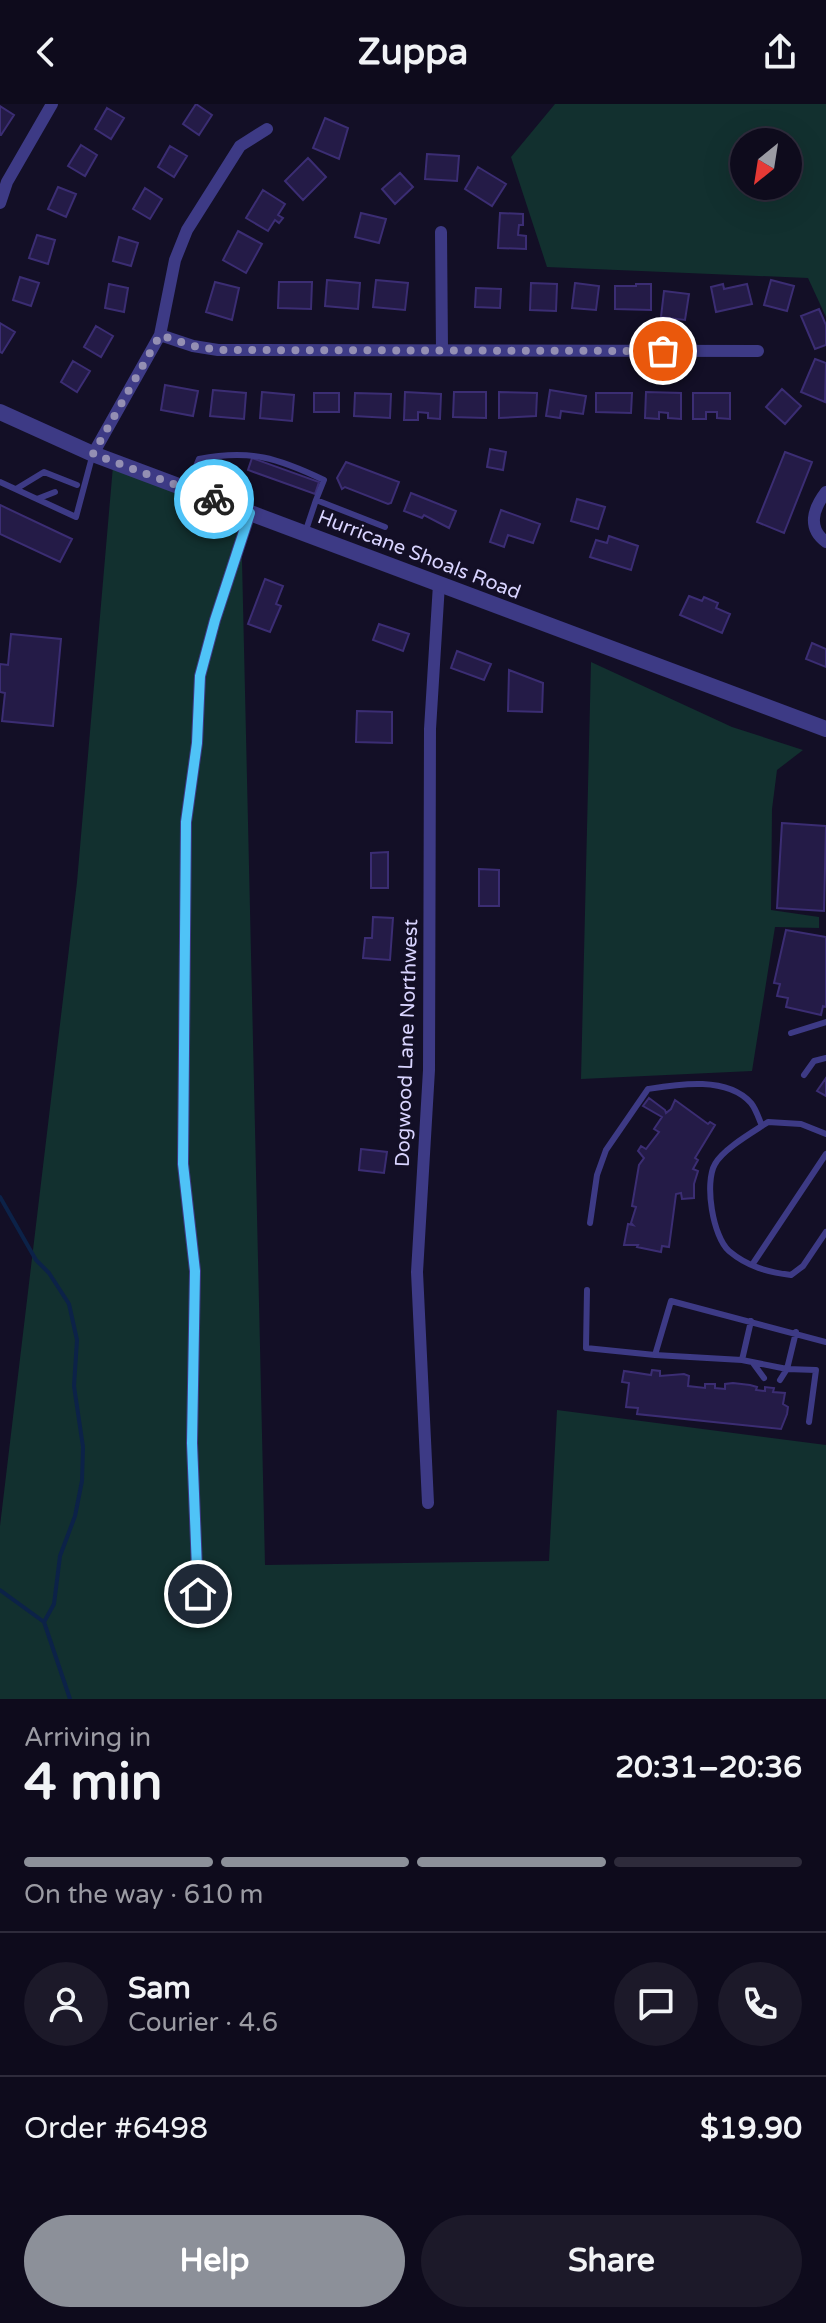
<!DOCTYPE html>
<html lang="en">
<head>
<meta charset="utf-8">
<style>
  :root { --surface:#0e0b1c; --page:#1c1929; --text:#f1f3f6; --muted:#9b9ba3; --line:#2e2b3b; --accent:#8c9099 }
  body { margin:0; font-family:"Varela Round",sans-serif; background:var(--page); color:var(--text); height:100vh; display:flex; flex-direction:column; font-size:30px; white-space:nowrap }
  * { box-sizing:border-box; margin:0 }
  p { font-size:26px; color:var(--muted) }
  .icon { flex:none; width:44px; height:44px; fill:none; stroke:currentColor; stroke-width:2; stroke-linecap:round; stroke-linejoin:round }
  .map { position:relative; height:1595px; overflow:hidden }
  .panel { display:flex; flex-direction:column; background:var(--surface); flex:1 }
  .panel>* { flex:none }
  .needle { width:52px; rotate:210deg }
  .fabs { position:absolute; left:730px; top:24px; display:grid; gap:16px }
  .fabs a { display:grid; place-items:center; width:72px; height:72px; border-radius:50%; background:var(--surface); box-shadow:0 8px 32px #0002,0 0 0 2px var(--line); font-size:40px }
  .pin { position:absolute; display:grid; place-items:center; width:68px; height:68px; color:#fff; margin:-34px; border:4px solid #fff; border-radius:50%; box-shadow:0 2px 8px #0007 }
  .courier { position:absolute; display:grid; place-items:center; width:80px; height:80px; margin:-40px; border:6px solid #4fc3f7; border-radius:50%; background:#fff; color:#222; box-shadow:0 2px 10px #0007 }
  .head em { font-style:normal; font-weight:700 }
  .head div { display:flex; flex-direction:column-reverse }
  .head { display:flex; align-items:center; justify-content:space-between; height:136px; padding:0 24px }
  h1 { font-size:52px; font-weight:700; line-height:60px }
  .bar { display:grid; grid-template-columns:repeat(4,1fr); gap:12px 8px; align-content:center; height:96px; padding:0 24px }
  .bar i { height:10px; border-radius:6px; background:var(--line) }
  .bar .current { background:var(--accent) }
  .bar p { grid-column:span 4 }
  .line { display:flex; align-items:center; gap:20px; padding:0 24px; border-top:2px solid var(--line) }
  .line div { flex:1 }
  .round { display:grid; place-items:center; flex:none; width:84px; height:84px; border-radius:42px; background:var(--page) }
  .primary-button { display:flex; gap:16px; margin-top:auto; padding:16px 24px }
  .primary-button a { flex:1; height:92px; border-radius:48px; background:var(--accent); color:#fff; font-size:32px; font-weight:700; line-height:92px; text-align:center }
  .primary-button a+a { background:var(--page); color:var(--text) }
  header { display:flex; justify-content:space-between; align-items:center; height:104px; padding:0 24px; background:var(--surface); font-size:36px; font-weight:700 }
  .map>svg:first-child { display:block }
  .green { fill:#12302f; fill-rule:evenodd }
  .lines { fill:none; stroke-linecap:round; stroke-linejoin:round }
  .stream { stroke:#0c2248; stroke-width:4 }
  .building { fill:#241b47; stroke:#3b2d73; stroke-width:2 }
  .service { stroke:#3d3a85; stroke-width:6 }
  .minor { stroke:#3d3a85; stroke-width:12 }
  .tertiary { stroke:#3d3a85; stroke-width:16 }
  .done { stroke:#948fb3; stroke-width:8; stroke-dasharray:0 14.4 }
  .route { stroke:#4fc3f7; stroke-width:10 }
  .labels { text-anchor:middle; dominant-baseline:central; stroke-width:6; stroke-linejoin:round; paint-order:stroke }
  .street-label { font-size:20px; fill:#d9d4ff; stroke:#130f26 }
</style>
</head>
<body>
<header><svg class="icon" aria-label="back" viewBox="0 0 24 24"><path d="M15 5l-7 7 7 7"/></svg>Zuppa<svg class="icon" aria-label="share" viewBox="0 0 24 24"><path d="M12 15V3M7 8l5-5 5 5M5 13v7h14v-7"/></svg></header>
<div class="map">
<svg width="826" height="1595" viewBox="0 0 826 1595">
  <rect width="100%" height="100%" fill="#130f26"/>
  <!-- green -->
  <path class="green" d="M555,0H826V213L808,174L547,163L511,53ZM788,38V82H744V38Z
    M113,362L241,413L265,1461L549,1457L557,1306L826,1341V1595H0V1422L77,778Z
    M591,558L732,623L803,646L777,666L772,705L771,806L819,813V824L775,823L752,967L581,975Z"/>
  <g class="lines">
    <!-- stream -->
    <path class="stream" d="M0,1093L36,1156L49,1169L69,1200L77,1236L74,1282L83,1343L82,1377L75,1412L60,1452L54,1500L44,1518
      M0,1486L44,1518L70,1595"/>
  </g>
  <!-- building -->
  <path class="building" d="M196,0L212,11L199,31L183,20Z
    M0,2L14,11L1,31H0Z
    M107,4L124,14L111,35L95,25Z
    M325,14L348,24L339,55L313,44Z
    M81,41L97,51L85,72L68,62Z
    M170,42L187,52L174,73L158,63Z
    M427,50L459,52L457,77L425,75Z
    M308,54L326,73L303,96L285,77Z
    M478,63L506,80L492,102L465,85Z
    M400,69L413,83L395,100L382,85Z
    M58,83L76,90L66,113L48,105Z
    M145,84L162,95L150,115L133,105Z
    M263,86L285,100L278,111L283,114L279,119L275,116L268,127L246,114Z
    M361,109L386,115L379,139L355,133Z
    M500,109L523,110V121H519L518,131L526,132V145L498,144Z
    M238,127L262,140L246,169L223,156Z
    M37,131L55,136L48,160L29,154Z
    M119,133L138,139L131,162L113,157Z
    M20,173L39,179L31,202L13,196Z
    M327,176L360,179L358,205L325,202Z
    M376,176L408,179L405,206L373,203Z
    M771,176L794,182L787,207L764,201Z
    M215,178L239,184L232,216L206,208Z
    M279,178H312L311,205L278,204Z
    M531,179L557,180L556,207L530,206Z
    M575,179L599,182L596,206L572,204Z
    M109,180L128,184L124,208L105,204Z
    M636,180H651V206L615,205V182H636Z
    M723,180L724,185L747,180L752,200L716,208L711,183Z
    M476,184L501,185L500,204L475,203Z
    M664,187L689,190L685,216L661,213Z
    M819,205L826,221V241L815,245L801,212Z
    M0,219L15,228L2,249L0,248Z
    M96,222L113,232L101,253L84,243Z
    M815,255L826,259L825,298L801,288Z
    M73,257L90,267L77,288L61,278Z
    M165,281L198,287L193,312L161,306Z
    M782,285L801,302L785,320L766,303Z
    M213,286L246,289L244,315L210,312Z
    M550,286L586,292L583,310L561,307L560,314L546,312Z
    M262,288L294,291L292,317L260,314Z
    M405,288L441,290L440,315L428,314V309L418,308V316H404Z
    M454,288H486V314L453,313Z
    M499,288L537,289L536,312L499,314Z
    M646,288L681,289V315L668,314V309L659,308V315L645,314Z
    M314,289H339V308H314Z
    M355,289L391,290L390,314L354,312Z
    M596,289H632L631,309L596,308Z
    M693,289H730V315L717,314V308H706V315H693Z
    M490,345L506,348L503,366L487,363Z
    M785,348L812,358L784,429L757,418Z
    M252,354L319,378L315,390L248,366Z
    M346,358L399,378L391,399L388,400L345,383L342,385L337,374Z
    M411,389L456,407L449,424L424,411L422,414L404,407Z
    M577,395L605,403L598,425L571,417Z
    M0,401L72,435L60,458L0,430Z
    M501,406L540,420L533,439L508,431L504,443L490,438Z
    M609,432L638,442L631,466L590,453L596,436L607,439Z
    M265,475L283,482L276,500L281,502L270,528L248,520Z
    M689,492L702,497L704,493L718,499L716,504L730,510L722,529L680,511Z
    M379,520L409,530L403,547L373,536Z
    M11,530L61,535L53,622L2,617L5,589L0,588V560L8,561Z
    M812,539L826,545V563L806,555Z
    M457,547L491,560L484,576L451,564Z
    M509,566L543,579L542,608L508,607Z
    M357,607L392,608V639L356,638Z
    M782,719L826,722L824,807L777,804Z
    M388,748V784H371V749Z
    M479,765L499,766V802H479Z
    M373,813L393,814L390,856L363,854L365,834H372Z
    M786,826L826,833V903L823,902L821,911L786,903L788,894L777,892L780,880L774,879Z
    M826,974V992L817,987Z
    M649,994L665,1006L666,1009L671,1005L675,996L708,1020L710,1018L715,1021L695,1054L698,1056L693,1065L698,1067L694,1080V1094L682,1095L681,1089L676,1090L669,1143L662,1142L661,1148L637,1143L638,1141H624L628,1120L633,1121L631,1119L636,1103L632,1102L639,1061L644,1054L638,1047L641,1042L646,1045L659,1028L654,1025L662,1013L643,1002Z
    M361,1045L387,1048L384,1069L359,1066Z
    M652,1266L660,1267V1272L684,1270L689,1272L688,1282L705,1284V1280H715V1284L725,1285V1280L733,1279L750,1281L757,1283L756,1286L765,1287V1283L774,1284L773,1288L785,1289L783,1300L788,1303L787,1310L781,1325L637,1310L638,1304L626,1303L629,1279L622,1278L624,1267L651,1271Z"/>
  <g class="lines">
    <!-- service -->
    <path class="service" d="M0,378L76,413L92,353
      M187,384L199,355C250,345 278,354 324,376L316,396
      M16,385L44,368L77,381
      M37,395L55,388
      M305,429L316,396L385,423
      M791,929L826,918
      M804,971L814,957L826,954
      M826,1030L801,1020L768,1018C753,1028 723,1045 715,1060C704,1079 713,1133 729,1147C748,1163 768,1168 791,1171L803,1162L826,1128
      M590,1119L597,1071L606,1046L648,985C679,980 727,972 751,999C756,1005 759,1015 762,1022
      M752,1161L826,1050
      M587,1186L586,1244L655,1251
      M796,1228L787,1265L742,1256L655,1251L671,1197L826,1238
      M742,1256L751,1217
      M753,1259L764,1274
      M780,1276L787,1265L816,1266L809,1318"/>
    <!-- minor -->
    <path class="minor" d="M0,99L7,78L52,0
      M441,128L442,246
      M160,231L193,242L218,246L758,247
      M93,350L160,231L175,156L187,126L240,42L267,25
      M826,388C813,405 807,424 826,438
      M428,1399L417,1168L429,966L430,625L439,480
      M198,1490L192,1339L195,1167L183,1060L186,718L197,639L200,572L215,516L250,409"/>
    <!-- tertiary -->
    <path class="tertiary" d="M0,308L93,350L826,625"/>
  </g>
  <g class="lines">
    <!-- done -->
    <path class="done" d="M214,395L93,350L160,231L193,242L218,246L663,247"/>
    <!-- route -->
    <path class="route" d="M198,1490L192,1339L195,1167L183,1060L186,718L197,639L200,572L215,516L250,409L214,395"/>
  </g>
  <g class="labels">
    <!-- street labels -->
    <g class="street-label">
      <text transform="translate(419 451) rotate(21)">Hurricane Shoals Road</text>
      <text transform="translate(407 939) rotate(-88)">Dogwood Lane Northwest</text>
    </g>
  </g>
</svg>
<div class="fabs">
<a><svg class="needle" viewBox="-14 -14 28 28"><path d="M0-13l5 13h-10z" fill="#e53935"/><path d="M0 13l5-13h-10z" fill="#9b9ba3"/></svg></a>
</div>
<div class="pin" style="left:663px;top:247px;background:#ea580c"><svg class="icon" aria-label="bag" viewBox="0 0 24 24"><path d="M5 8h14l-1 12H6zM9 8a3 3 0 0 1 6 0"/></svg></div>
<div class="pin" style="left:198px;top:1490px;background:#1f2937"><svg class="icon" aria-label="home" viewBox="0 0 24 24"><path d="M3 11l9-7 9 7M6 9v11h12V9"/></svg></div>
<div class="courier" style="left:214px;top:395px"><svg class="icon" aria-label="bike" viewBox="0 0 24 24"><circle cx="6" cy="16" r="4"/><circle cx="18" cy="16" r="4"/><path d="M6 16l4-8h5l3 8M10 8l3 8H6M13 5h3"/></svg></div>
</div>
<section class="panel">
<div class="head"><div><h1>4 min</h1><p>Arriving in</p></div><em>20:31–20:36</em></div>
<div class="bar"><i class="current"></i><i class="current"></i><i class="current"></i><i></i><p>On the way · 610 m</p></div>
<div class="line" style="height:144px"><a class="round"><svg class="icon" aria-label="person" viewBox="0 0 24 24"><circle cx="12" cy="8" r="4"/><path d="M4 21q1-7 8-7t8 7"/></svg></a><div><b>Sam</b><p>Courier · 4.6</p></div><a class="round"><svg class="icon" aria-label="chat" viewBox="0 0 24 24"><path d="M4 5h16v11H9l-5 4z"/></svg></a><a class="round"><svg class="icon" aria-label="phone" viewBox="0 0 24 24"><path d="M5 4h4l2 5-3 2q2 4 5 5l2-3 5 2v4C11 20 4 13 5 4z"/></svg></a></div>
<div class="line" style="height:104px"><div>Order #6498</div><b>$19.90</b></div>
<div class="primary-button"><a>Help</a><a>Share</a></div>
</section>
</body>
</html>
